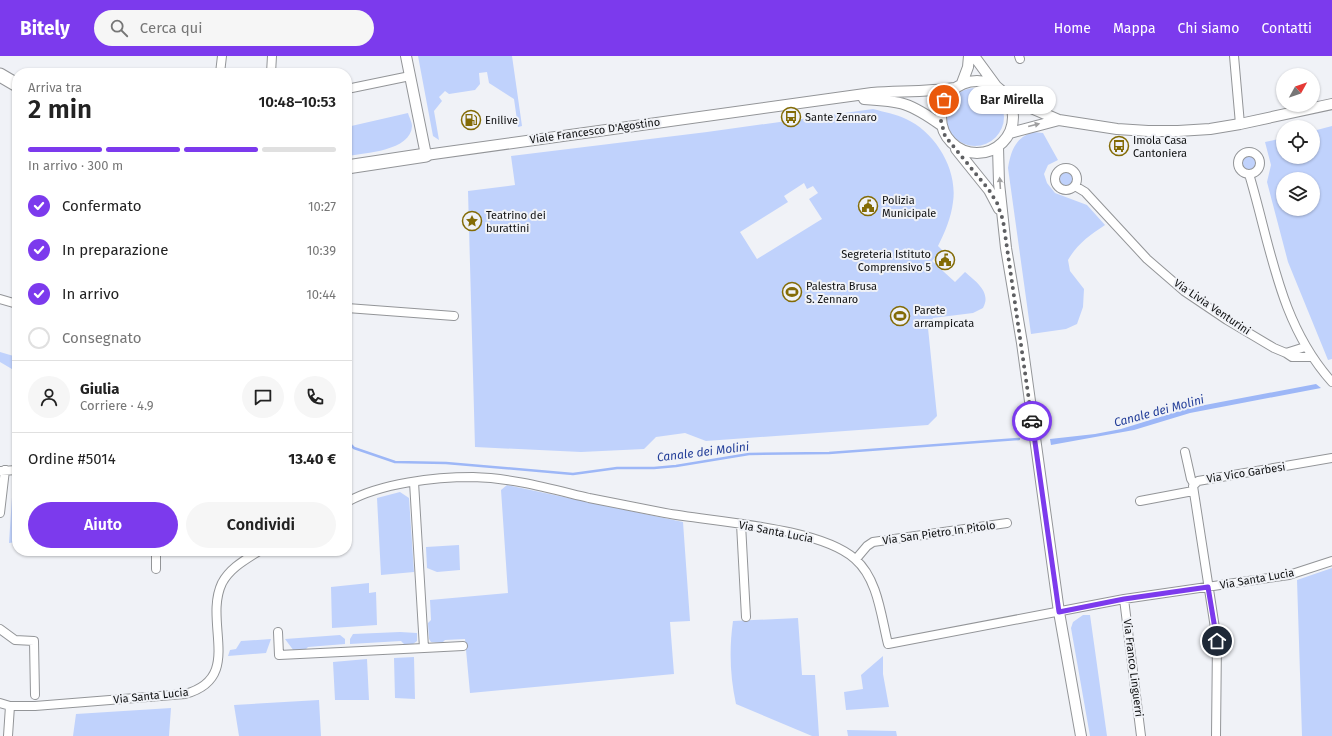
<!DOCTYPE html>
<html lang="it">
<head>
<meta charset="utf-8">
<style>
  :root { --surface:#fff; --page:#f6f6f6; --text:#222; --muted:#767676; --line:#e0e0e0; --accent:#7c3aed }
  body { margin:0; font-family:"Fira Sans",sans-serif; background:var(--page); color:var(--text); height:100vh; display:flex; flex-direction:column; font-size:15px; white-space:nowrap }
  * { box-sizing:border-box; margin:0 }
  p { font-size:13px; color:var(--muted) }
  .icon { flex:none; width:22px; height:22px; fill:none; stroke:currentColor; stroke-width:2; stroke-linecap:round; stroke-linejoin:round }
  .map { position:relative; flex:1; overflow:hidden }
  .panel { position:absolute; left:12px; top:12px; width:340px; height:488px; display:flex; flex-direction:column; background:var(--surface); border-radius:16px; box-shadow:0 1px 3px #0004 }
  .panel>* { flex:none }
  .needle { width:26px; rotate:50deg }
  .fabs { position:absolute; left:1276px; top:12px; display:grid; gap:8px }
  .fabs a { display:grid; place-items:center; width:44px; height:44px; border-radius:50%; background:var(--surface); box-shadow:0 1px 3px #0004; font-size:20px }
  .pin { position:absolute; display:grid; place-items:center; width:34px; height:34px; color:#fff; margin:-17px; border:2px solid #fff; border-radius:50%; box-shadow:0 1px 4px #0007 }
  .courier { position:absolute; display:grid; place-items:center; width:40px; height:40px; margin:-20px; border:3px solid #7c3aed; border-radius:50%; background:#fff; color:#222; box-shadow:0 1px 5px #0007 }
  .bubble { position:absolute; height:28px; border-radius:14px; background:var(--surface); box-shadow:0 1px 3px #0004; font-size:13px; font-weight:600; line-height:28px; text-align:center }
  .headline em { font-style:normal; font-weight:600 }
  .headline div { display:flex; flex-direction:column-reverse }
  .headline { display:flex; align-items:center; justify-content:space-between; height:68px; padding:0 16px }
  h1 { font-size:26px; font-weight:600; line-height:30px }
  .bar { display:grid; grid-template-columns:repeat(4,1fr); gap:6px 4px; align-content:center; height:48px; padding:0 16px }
  .bar i { height:5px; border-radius:3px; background:var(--line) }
  .bar .active { background:var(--accent) }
  .bar p { grid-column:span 4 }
  .line { display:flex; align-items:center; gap:10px; padding:0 16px; border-top:1px solid var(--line) }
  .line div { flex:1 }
  .round { display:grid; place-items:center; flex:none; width:42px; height:42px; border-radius:21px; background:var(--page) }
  ol { padding:0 16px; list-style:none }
  li { display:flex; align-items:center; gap:12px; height:44px }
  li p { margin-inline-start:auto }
  li .icon { padding:4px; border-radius:50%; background:var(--accent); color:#fff; stroke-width:4 }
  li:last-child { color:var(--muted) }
  li i { width:22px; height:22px; border:2px solid var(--line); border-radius:50% }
  .cta { display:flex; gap:8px; margin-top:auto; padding:8px 16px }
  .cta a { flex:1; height:46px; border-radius:24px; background:var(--accent); color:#fff; font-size:16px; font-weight:600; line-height:46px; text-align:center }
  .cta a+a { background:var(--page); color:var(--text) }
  header { display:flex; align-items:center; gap:24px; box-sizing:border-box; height:56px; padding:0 20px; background:var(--accent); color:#fff }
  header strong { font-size:19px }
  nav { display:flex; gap:22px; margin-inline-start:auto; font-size:14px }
  .search { width:280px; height:36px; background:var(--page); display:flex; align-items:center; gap:10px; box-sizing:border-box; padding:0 14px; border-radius:22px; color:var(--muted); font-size:15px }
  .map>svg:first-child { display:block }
  .green { fill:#c0d2fc; fill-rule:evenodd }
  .water { fill:#9db7f7 }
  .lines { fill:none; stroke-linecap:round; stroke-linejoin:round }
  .stream { stroke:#9db7f7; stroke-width:2.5 }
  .minor-casing { stroke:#939598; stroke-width:10 }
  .tertiary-casing { stroke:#939598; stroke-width:12 }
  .primary-casing { stroke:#939598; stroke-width:15 }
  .minor { stroke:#fff; stroke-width:8 }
  .tertiary { stroke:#fff; stroke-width:10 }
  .primary { stroke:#fff; stroke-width:13 }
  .oneway { fill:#9f9fa0 }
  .done { stroke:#5e5f62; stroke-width:4; stroke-dasharray:0 7.2 }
  .route { stroke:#7c3aed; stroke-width:5 }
  .labels { text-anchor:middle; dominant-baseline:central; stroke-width:4; stroke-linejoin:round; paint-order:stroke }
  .poi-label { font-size:11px; fill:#0f1011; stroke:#f0f2f7; text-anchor:start }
  .street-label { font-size:11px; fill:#0f1011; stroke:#f0f2f7 }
  .water-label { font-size:12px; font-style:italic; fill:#243f99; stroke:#f0f2f7 }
</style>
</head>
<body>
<header>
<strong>Bitely</strong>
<div class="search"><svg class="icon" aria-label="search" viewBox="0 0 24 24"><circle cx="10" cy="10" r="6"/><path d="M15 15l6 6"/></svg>Cerca qui</div>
<nav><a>Home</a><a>Mappa</a><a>Chi siamo</a><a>Contatti</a></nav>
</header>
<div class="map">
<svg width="1332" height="680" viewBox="0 0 1332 680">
  <rect width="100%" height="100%" fill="#f0f2f7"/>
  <!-- green -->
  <path class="green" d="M418,0H512L522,70L518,71L514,43L489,27L487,16L479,17L480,28L475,34L449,38L445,35L439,41L442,45L434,55L439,84L433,80Z
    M946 61a29 29 0 1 1 58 0a29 29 0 1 1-58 0Z
    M873,53C884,56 896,58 906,63C935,76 958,113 953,146C951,162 945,176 938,190L942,194L932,205L955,226L965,216C975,225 992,236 983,252L973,257L933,262L928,272L937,360L928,369L706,385L685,377L656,381L644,393L581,396L475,391L468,135L515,129L511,100L707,76ZM804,127L807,133L813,130L818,137L809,143L822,163L757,203L740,176L788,146L784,140Z
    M408,57C409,61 412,66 412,70C411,95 365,97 347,100V71Z
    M1332,70V303L1328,304L1288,206L1267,126L1271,109L1265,86L1283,82V101H1313V75ZM1283,123H1313V153H1283Z
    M1033,76L1043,77L1058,104L1048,109L1044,118L1047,127L1055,137L1087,149L1105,169C1090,179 1077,188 1068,204L1070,215L1084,233L1083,251L1077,268L1066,273L1031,278L1008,112C1011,95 1015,82 1033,76Z
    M1242 107a7 7 0 1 1 14 0a7 7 0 1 1-14 0Z
    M1057 123a9 9 0 1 1 18 0a9 9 0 1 1-18 0Z
    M0,296L17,301V316L0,306Z
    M347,390L349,392L352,428L347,429Z
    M17,421V486L9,487L13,426Z
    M507,429L683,466L690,565L670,566L674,618L470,637L465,583L445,584L442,587L431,586L429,583L428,567L431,564L430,544L508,537L501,434Z
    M400,436L409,442L414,516L381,519L377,442Z
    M459,489L460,514L437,516L427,512L426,491Z
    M1332,512V680H1302L1297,524Z
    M369,527V537L376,536L377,569L332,572L331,531Z
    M1083,559H1090L1107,680H1090L1071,572L1073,566Z
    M798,562L802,619H815L819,680H812L736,648C730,620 729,594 733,565Z
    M400,576L417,577V585L413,588H404L401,585L350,588V583L353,578Z
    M340,579L345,583V588L308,591L305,594L294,595L285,583Z
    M271,583L266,597L228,600L230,594L236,593L241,585Z
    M883,600V618L889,651L846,654L844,636L863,633L861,619Z
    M414,601L415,643L395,642L394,602Z
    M367,603L369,644H335L333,606Z
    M319,644L321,680H239L234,649Z
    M171,652L169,680H73L76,658Z
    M847,674L896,675L897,680H848Z"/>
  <!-- water -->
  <path class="water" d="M1316,328L1321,332L1190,357L1134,374L1051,389L1050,383L1095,378L1121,373L1189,352Z"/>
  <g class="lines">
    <!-- stream -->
    <path class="stream" d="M347,385L354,392L395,406L446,407L573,418L617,412H654L676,410L749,398L829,397L1019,383"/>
    <!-- minor casing -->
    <g class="minor-casing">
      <path id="minor" d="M1019,0L1020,3
        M1234,0L1240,68
        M220,17L222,0
        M271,17L272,0
        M347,33L410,20
        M1238 107a11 11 0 1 1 22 0a11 11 0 1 1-22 0Z
        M1055 123a11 11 0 1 1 22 0a11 11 0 1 1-22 0Z
        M1249,118C1271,191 1279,267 1332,326
        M1075,130L1085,136L1147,203L1184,235L1227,264L1274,292L1286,297L1292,301H1312
        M0,243L17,248
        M347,252L454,260
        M1286,297L1305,291
        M1185,396L1191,423L1194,428
        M1,415L17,414
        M1140,445L1193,435
        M347,446C381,427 435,421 473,421C513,422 551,433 589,442C614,447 640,452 665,457C714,466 819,471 855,503C878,523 881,560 888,588L1124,543L1289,519L1332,505
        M0,457L5,414
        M741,468L746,561
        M156,495V513
        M856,503L867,490L873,486L1007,467
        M1124,543L1141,680
        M0,573L15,584L34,585L35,639
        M278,576L279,599L424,592L414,426
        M424,592L463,590
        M0,647L10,650H35L185,638C244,622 203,567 222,527C230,512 245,504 259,495
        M8,680L10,650
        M1216,680L1217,585L1193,430L1198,425L1332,402"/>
    </g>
    <!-- tertiary casing -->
    <g class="tertiary-casing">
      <path id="tertiary" d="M406,0L426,99L872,37C899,35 927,36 955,32
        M974,0L996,30
        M941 61a36 36 0 1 1 72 0a36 36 0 1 1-72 0Z
        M962,27L968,11L969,0
        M1008,42L1059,64L1117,73L1148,75H1178L1210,73L1240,68L1332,48
        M864,43C902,45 910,47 941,69
        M1010,77L1059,64
        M998,91L999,127L1006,192L1022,287L1059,556L1081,680
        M956,93L989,134L999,153"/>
    </g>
    <!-- primary casing -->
    <g class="primary-casing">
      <path id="primary" d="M0,19L17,29
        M347,111L426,99"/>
    </g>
    <!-- minor -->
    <use href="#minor" class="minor"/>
    <!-- tertiary -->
    <use href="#tertiary" class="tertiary"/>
    <!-- primary -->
    <use href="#primary" class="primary"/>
  </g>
  <!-- one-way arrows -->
  <defs><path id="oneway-solid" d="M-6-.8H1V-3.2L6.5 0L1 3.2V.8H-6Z"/></defs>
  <g class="oneway">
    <use href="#oneway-solid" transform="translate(1034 69) rotate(-14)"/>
    <use href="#oneway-solid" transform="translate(1000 127) rotate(-94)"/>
  </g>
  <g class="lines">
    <!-- done -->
    <path class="done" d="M944,44L940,61L945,80L989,134L997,147L1003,164L1032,365"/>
    <!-- route -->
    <path class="route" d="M1032,365L1059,556L1124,543L1208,531L1217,585"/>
  </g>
  <!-- icons -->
  <defs>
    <g id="bus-ring" transform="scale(1)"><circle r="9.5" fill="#f0f2f7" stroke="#836b06" stroke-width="1.5"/><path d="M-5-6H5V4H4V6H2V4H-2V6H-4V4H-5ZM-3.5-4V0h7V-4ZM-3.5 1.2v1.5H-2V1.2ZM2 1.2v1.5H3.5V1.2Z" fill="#836b06"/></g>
    <g id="fuel-ring" transform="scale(1)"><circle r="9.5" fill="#f0f2f7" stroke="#836b06" stroke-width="1.5"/><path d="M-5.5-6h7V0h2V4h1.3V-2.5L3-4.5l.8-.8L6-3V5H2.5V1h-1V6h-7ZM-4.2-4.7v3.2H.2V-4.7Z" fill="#836b06"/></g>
    <g id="civic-ring" transform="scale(1)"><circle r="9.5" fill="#f0f2f7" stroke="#836b06" stroke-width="1.5"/><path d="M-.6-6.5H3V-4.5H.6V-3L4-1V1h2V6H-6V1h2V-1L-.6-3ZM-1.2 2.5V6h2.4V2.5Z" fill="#836b06"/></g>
    <g id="sight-ring" transform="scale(1)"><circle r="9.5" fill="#f0f2f7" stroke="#836b06" stroke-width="1.5"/><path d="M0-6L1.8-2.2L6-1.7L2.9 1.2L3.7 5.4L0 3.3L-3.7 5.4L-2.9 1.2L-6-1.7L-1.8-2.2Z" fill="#836b06"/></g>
    <g id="stadium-ring" transform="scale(1)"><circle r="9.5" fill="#f0f2f7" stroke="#836b06" stroke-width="1.5"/><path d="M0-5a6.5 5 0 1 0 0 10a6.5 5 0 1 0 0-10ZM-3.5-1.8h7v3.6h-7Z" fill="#836b06"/></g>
  </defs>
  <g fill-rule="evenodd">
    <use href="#bus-ring" x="791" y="61"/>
    <use href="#fuel-ring" x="471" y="64"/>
    <use href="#bus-ring" x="1119" y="90"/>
    <use href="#civic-ring" x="868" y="150"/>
    <use href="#sight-ring" x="472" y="165"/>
    <use href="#civic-ring" x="945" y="204"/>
    <use href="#stadium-ring" x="792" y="236"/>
    <use href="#stadium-ring" x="900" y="260"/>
  </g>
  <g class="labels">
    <!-- poi labels -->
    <g class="poi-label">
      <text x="805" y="61">Sante Zennaro</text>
      <text x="485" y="64">Enilive</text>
      <text x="1133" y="84">Imola Casa<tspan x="1133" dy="13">Cantoniera</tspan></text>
      <text x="882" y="144">Polizia<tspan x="882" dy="13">Municipale</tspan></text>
      <text x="486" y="159">Teatrino dei<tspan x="486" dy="13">burattini</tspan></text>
      <text x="931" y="198" text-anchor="end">Segreteria Istituto<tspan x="931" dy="13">Comprensivo 5</tspan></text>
      <text x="806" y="230">Palestra Brusa<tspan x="806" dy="13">S. Zennaro</tspan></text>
      <text x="914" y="254">Parete<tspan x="914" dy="13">arrampicata</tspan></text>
    </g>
    <!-- street labels -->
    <g class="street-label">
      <text transform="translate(595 75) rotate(-8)">Viale Francesco D'Agostino</text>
      <text transform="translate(1212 251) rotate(34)">Via Livia Venturini</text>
      <text transform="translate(1246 417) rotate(-9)">Via Vico Garbesi</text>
      <text transform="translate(776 476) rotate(11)">Via Santa Lucia</text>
      <text transform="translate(939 477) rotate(-8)">Via San Pietro In Pitolo</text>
      <text transform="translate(1257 523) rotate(-10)">Via Santa Lucia</text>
      <text transform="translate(1133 612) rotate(83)">Via Franco Linguerri</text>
      <text transform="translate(151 640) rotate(-6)">Via Santa Lucia</text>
    </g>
    <!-- water labels -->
    <g class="water-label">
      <text transform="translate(1159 355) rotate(-15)">Canale dei Molini</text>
      <text transform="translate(703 396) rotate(-7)">Canale dei Molini</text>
    </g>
  </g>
</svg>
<div class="fabs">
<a><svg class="needle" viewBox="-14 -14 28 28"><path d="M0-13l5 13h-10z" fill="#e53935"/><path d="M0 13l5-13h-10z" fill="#767676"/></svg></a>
<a><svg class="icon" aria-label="locate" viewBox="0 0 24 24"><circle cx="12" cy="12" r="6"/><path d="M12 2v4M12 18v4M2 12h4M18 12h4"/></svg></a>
<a><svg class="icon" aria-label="layers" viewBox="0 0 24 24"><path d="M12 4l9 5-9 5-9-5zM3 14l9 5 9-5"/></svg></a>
</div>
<div class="pin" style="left:944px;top:44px;background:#ea580c"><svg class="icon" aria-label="bag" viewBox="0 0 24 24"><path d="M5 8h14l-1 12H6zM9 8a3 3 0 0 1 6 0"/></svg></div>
<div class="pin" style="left:1217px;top:585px;background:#1f2937"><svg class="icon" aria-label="home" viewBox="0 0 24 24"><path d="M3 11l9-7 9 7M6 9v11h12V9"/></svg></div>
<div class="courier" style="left:1032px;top:365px"><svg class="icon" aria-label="car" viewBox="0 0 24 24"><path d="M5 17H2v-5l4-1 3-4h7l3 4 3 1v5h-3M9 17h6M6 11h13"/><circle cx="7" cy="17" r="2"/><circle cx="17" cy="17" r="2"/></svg></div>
<div class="bubble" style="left:968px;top:30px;width:88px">Bar Mirella</div>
<section class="panel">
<div class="headline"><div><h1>2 min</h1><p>Arriva tra</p></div><em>10:48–10:53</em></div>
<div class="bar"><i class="active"></i><i class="active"></i><i class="active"></i><i></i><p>In arrivo · 300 m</p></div>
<ol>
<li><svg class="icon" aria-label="check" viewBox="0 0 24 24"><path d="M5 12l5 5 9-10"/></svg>Confermato<p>10:27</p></li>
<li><svg class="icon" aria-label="check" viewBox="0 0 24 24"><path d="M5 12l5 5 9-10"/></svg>In preparazione<p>10:39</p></li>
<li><svg class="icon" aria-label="check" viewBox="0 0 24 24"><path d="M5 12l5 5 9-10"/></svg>In arrivo<p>10:44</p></li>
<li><i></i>Consegnato</li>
</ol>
<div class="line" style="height:72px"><a class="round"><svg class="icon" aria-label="person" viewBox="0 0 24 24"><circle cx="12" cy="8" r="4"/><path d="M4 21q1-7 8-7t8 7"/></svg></a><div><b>Giulia</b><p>Corriere · 4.9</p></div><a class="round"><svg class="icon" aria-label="chat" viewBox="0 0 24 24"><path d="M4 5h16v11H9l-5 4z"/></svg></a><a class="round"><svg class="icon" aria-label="phone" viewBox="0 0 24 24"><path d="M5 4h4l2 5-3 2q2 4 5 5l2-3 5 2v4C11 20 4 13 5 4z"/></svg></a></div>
<div class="line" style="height:52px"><div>Ordine #5014</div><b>13.40 €</b></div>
<div class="cta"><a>Aiuto</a><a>Condividi</a></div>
</section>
</div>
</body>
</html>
